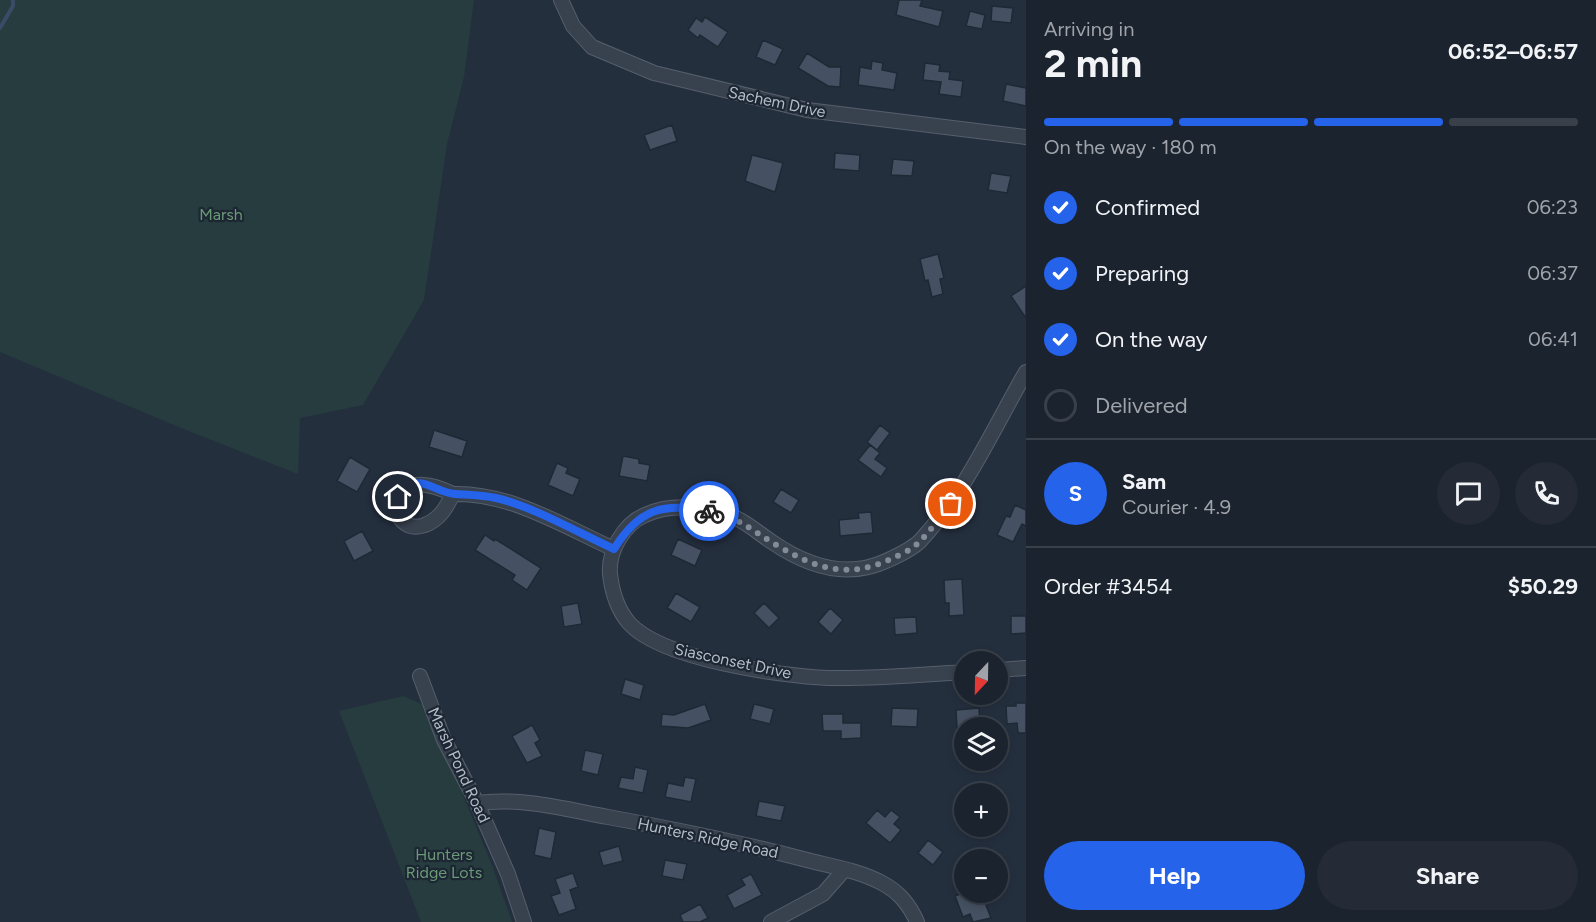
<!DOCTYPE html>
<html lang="en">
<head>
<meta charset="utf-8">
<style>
  :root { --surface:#1b232e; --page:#242b36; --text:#f1f3f6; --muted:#a0a4aa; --line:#39404a; --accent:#2563eb }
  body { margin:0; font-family:Figtree,sans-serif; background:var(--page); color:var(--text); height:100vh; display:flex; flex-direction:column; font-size:22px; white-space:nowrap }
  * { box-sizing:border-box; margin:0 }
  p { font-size:20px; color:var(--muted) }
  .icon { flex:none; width:33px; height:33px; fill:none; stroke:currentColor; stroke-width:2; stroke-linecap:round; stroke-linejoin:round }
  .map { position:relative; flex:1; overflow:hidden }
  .panel { display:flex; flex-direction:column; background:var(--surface); width:570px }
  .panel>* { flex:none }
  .needle { width:39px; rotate:202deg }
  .controls { position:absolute; left:954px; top:651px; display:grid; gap:12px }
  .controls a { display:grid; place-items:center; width:54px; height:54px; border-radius:50%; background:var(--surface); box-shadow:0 3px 9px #0003,0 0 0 2px var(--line); font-size:30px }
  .pin { position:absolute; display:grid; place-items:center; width:51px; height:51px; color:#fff; margin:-26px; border:3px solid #fff; border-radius:50%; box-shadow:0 2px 6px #0007 }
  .courier { position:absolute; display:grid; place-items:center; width:60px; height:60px; margin:-30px; border:4px solid #2563eb; border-radius:50%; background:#fff; color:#222; box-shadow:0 2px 8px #0007 }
  .headline em { font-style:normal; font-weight:700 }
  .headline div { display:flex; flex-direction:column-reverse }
  .headline { display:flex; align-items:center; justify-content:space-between; height:102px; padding:0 18px }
  h1 { font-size:39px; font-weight:700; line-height:45px }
  .bar { display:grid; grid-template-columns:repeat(4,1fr); gap:9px 6px; align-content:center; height:72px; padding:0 18px }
  .bar i { height:8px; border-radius:4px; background:var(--line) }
  .bar .current { background:var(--accent) }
  .bar p { grid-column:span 4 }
  .line { display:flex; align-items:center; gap:15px; padding:0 18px; border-top:2px solid var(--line) }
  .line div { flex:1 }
  .round { display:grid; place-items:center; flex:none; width:63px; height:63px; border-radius:32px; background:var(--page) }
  ol { padding:0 18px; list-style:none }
  li { display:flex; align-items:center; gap:18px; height:66px }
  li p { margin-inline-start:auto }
  li .icon { padding:6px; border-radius:50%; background:var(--accent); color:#fff; stroke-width:4 }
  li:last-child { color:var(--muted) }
  li i { width:33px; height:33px; border:3px solid var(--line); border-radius:50% }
  .primary-button { display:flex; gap:12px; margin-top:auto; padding:12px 18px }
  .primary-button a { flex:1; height:69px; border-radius:36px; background:var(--accent); color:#fff; font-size:24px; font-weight:700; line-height:69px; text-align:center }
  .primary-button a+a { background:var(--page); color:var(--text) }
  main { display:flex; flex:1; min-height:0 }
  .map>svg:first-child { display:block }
  .green { fill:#263c3f }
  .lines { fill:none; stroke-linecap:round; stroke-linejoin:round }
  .stream { stroke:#394c67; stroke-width:4 }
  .building { fill:#455162; stroke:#1f2835; stroke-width:1.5 }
  .minor-casing { stroke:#565f6c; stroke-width:16 }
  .minor { stroke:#38414e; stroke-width:14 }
  .done { stroke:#828b98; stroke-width:6; stroke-dasharray:0 10.8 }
  .route { stroke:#2563eb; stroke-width:8 }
  .labels { text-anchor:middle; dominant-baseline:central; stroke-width:4.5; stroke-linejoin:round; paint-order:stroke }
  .street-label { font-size:16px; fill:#b4bcc9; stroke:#1d2633 }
  .park-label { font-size:16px; fill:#6b9a76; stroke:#1d2633 }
</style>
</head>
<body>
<main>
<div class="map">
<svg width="1026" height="922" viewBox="0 0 1026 922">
  <rect width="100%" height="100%" fill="#242f3e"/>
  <!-- green -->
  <path class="green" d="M0,0H474L464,77L447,144L424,300L363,405L300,418L298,474L186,430L0,352Z
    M403,696L422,704L427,709L492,865L512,922H421L339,711Z"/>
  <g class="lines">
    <!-- stream -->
    <path class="stream" d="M0,28L13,6V0"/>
  </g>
  <!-- building -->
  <path class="building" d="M899,0H922L920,6L943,11L939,27L896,15Z
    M992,6L1013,8L1011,23L991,21Z
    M970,11L985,15L982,29L966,26Z
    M705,17L728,32L718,47L700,35L698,38L688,30L696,18L702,22Z
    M763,40L783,49L775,65L756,57Z
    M807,53L829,67H841L840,87L828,86L798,68Z
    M872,61L883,63L882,70L897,73L894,90L858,85L860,67L871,69Z
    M925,63L940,65L939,71L950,72L949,79L963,81L961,97L939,94L941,82L923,80Z
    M1006,84L1026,88V106L1003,101Z
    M672,125L677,141L650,150L644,135Z
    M835,153L860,155L859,171L834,169Z
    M752,155L783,163L775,192L745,181Z
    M893,159L914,161L912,176L891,175Z
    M991,173L1011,176L1007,193L988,190Z
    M938,254L944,278L940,279L943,294L932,297L928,280L925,281L920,259Z
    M1026,286V318L1011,296Z
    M880,425L890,433L877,450L867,442Z
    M434,430L467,441L462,457L429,447Z
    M870,445L880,453L875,459L887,468L881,477L858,460Z
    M623,456L639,459V463L650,465L647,481L619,476Z
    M350,457L370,469L357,492L337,481Z
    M557,463L568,468L566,473L580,479L573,496L548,485Z
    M781,489L799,500L791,513L773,502Z
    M1015,505L1026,510V526L1022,524L1013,542L997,535L1006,516L1010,517Z
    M871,512L873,533L840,536L839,520L859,518L858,513Z
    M362,531L373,551L354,561L344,541Z
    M485,535L494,541L495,539L541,568L527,590L512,580L515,575L475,550Z
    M678,539L702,550L695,566L671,555Z
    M962,579L964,615L949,616V603H945L944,580Z
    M676,593L700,607L691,622L667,608Z
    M578,603L582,624L564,627L561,606Z
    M764,603L779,618L769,628L754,613Z
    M830,608L843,620L831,634L818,622Z
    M1011,616H1026V633L1011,634Z
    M916,617L917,633L895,635L894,618Z
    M625,679L644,685L640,700L621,694Z
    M1016,703H1026V733H1018L1017,723L1007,724L1006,706H1016Z
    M705,704L711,720L688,728L661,726L662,714L674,715Z
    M754,704L774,709L770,724L750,719Z
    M892,708L918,709L917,727L891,726Z
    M979,708L980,728H957L956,710Z
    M822,714H843V723H861V738L841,739V731H823Z
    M532,725L540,740L535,743L542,756L527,763L512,736Z
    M585,750L603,754L598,775L581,771Z
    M635,767L648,770L643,793L618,788L621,777L633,779Z
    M685,777L696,779L691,802L665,797L668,783L683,786Z
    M759,801L785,806L781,821L756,816Z
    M877,810L885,817L891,810L900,817L894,824L901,830L890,843L866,823Z
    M539,828L556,832L551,859L534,855Z
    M928,840L943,852L933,865L918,853Z
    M619,846L623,861L603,866L599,852Z
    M665,860L687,864L683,880L662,876Z
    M573,873L578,887L570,890L576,909L559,915L551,896L560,893L555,879Z
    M751,874L762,895L734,909L727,895L745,885L741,879Z
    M965,892H981L991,918L973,922L970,914L963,917L955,896Z
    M700,904L708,918L700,922H683L680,915Z"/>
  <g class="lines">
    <!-- minor casing -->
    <g class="minor-casing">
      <path id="minor" d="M561,0L573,26L592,47L654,73L807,110L1026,137
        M453,494C381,458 385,539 425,525C440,519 446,508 453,494C509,492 563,526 614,549
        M998,670L1026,668
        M964,672C919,675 874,679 828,678C780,676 661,659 629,623C617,609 612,592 610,574C608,551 624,524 645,515C673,502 708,507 736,518C749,524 761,535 772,542C807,566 847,579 886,561C897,556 911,550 920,541C965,493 993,429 1026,372
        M420,676L444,740L477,803L508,874L524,922
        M477,803C521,797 565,809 608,817C673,829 739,842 803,859C829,866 858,870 882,883C899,892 909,904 917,922
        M771,922L823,894L844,870"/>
    </g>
    <!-- minor -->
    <use href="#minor" class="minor"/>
  </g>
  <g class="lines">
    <!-- done -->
    <path class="done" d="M709,511C737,516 754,532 778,546C817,569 848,579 891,559C900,555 911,550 918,543C930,532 940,516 951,504"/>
    <!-- route -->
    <path class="route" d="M398,497C419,469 432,492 455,494C469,495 482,495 496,498C532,506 579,533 614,549C639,509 663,502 709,511"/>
  </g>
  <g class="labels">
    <!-- street labels -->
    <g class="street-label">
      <text transform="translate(777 102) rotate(12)">Sachem Drive</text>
      <text transform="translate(733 661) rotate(12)">Siasconset Drive</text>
      <text transform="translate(459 765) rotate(65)">Marsh Pond Road</text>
      <text transform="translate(708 838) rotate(12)">Hunters Ridge Road</text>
    </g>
    <!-- park labels -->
    <g class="park-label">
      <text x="221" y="214">Marsh</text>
      <text x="444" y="854">Hunters<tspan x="444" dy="18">Ridge Lots</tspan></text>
    </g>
  </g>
</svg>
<div class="controls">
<a><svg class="needle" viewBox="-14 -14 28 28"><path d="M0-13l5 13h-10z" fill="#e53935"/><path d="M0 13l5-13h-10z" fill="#a0a4aa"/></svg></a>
<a><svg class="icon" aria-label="layers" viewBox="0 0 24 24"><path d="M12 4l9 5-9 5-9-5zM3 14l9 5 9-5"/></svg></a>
<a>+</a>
<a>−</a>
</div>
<div class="pin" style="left:951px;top:504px;background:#ea580c"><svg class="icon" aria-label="bag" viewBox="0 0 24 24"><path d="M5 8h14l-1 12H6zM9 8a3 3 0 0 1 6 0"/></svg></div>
<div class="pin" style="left:398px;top:497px;background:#1f2937"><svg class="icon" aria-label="home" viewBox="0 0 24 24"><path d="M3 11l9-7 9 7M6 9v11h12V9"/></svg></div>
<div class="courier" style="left:709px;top:511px"><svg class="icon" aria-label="bike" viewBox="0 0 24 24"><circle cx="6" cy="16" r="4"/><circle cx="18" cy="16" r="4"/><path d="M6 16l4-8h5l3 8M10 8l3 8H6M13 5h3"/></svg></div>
</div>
<section class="panel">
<div class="headline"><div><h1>2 min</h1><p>Arriving in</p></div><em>06:52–06:57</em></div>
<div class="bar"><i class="current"></i><i class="current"></i><i class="current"></i><i></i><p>On the way · 180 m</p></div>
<ol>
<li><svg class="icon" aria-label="check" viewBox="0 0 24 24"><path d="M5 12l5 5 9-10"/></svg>Confirmed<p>06:23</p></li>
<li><svg class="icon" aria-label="check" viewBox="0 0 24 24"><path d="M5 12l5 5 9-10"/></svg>Preparing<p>06:37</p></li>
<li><svg class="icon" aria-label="check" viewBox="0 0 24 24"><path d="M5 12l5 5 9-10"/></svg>On the way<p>06:41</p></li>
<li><i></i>Delivered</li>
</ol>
<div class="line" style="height:108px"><b class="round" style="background:var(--accent);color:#fff">S</b><div><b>Sam</b><p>Courier · 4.9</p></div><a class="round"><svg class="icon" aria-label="chat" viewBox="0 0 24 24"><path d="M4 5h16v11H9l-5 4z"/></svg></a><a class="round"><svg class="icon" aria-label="phone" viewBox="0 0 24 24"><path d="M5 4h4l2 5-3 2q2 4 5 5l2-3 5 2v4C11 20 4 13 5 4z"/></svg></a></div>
<div class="line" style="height:78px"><div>Order #3454</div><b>$50.29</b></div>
<div class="primary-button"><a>Help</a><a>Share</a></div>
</section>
</main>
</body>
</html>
